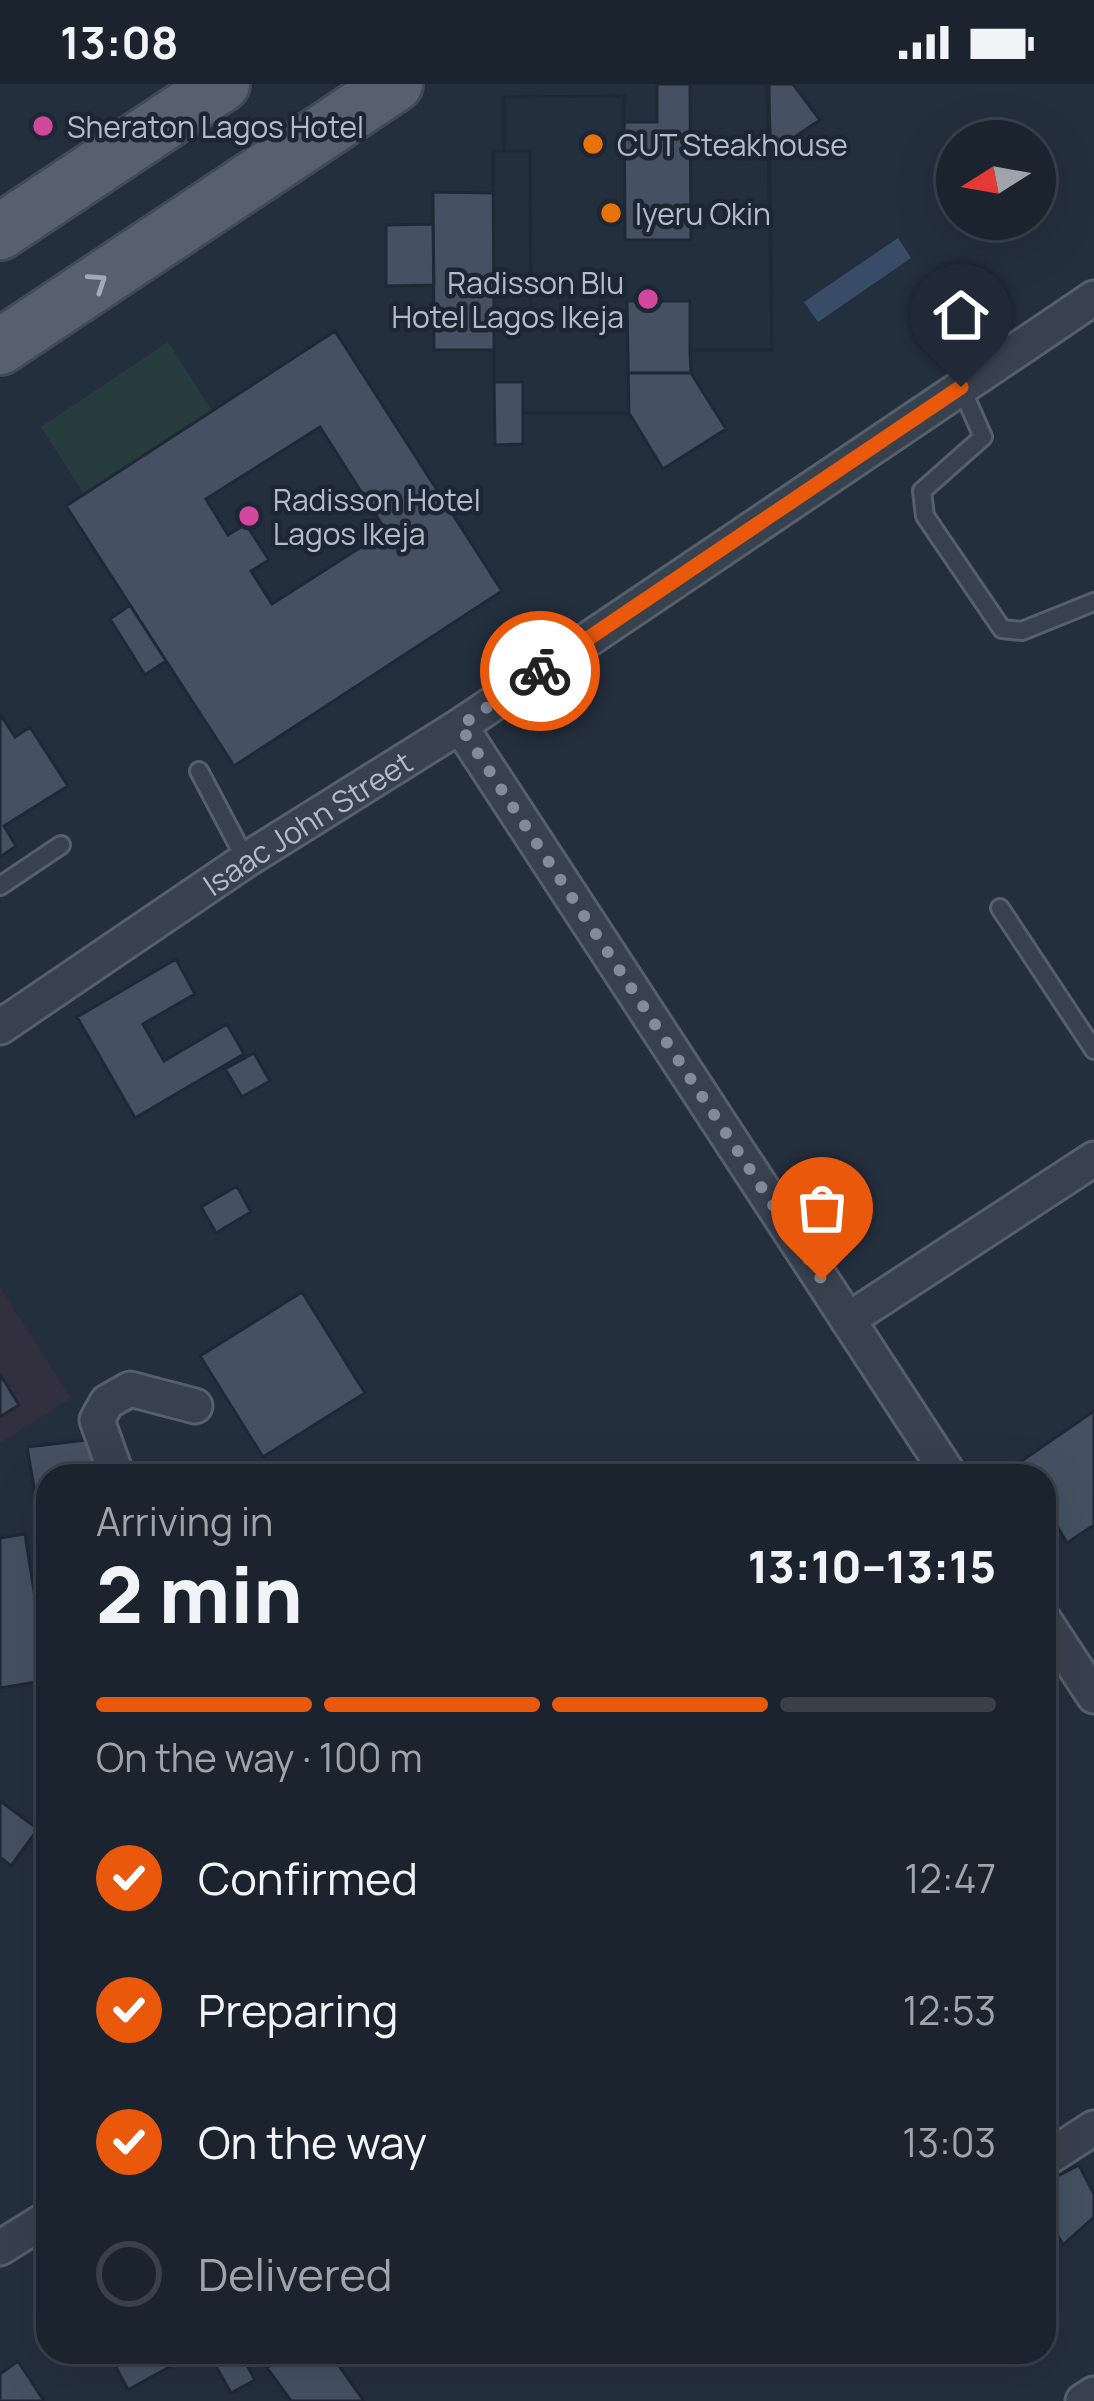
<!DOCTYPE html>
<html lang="en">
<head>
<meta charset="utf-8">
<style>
  :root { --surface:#1b232e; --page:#242b36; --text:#f1f3f6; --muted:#a0a4aa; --line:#39404a; --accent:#ea580c }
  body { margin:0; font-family:Manrope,sans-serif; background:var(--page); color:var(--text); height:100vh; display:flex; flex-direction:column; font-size:45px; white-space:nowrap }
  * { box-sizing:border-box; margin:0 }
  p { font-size:39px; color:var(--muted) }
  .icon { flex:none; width:66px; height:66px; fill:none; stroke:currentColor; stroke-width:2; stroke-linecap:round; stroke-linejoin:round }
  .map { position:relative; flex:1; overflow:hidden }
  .drawer { position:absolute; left:36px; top:1380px; width:1020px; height:900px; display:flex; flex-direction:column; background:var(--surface); border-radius:36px; box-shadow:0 12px 48px #0002,0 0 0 3px var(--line) }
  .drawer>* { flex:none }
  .needle { width:78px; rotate:259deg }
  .tools { position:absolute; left:936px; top:36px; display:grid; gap:24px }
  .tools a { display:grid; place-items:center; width:120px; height:120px; border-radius:50%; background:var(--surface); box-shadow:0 12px 48px #0002,0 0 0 3px var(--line); font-size:60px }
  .pin { position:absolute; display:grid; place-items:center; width:102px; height:102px; color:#fff; margin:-123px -51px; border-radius:50% 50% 50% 0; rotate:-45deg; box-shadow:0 0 12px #0007 }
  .pin .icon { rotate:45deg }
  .courier { position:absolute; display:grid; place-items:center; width:120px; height:120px; margin:-60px; border:9px solid #ea580c; border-radius:50%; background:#fff; color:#222; box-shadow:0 3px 15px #0007 }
  .head em { font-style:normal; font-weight:800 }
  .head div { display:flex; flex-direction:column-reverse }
  .head { display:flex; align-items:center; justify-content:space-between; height:204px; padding:0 60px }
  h1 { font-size:78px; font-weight:800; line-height:90px }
  .bar { display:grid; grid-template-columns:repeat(4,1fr); gap:18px 12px; align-content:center; height:144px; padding:0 60px }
  .bar i { height:15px; border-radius:9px; background:var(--line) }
  .bar .current { background:var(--accent) }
  .bar p { grid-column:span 4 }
  ol { padding:0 60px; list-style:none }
  li { display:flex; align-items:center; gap:36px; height:132px }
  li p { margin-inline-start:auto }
  li .icon { padding:12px; border-radius:50%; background:var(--accent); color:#fff; stroke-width:4 }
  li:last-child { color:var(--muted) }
  li i { width:66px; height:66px; border:6px solid var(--line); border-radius:50% }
  .status { display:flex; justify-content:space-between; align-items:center; height:84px; padding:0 60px; background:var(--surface); direction:ltr }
  .status svg { height:33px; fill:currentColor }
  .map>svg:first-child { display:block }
  .medical { fill:#32303f }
  .green { fill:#263c3f }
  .water { fill:#394c67 }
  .building { fill:#455162; stroke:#1f2835; stroke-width:3; fill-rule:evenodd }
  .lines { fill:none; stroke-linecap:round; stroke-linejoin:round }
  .lane-casing { stroke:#565f6c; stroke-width:22 }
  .street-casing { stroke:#565f6c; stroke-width:39 }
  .primary-casing { stroke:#414a57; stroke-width:60 }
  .lane { stroke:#38414e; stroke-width:16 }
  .street { stroke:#38414e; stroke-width:33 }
  .primary { stroke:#56606e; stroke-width:54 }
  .oneway { stroke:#a1aab7 }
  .done { stroke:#828b98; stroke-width:12; stroke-dasharray:0 21.6 }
  .route { stroke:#ea580c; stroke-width:15 }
  .hotel-dot { fill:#d1479c; stroke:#1d2633; stroke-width:4.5 }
  .food-dot { fill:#e8710a; stroke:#1d2633; stroke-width:4.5 }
  .labels { text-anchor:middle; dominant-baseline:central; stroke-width:9; stroke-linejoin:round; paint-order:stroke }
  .poi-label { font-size:30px; fill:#b4bcc9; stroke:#1d2633; text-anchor:start }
  .street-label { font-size:30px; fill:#b4bcc9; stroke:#1d2633 }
</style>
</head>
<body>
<div class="status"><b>13:08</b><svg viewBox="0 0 49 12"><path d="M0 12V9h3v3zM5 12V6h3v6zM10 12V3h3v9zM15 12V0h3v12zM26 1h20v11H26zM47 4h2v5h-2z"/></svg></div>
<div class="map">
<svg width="1094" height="2317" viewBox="0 0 1094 2317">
  <rect width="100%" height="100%" fill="#242f3e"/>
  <!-- medical -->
  <path class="medical" d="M0,1204L71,1314L0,1359Z"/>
  <!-- green -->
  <path class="green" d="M168,258L212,327L84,410L41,343Z"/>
  <!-- water -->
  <path class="water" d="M898,154L911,174L818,238L804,218Z"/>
  <!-- building -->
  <path class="building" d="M657,0H767L772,266H690L691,289H628L629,329H523V298H494V266H434L433,108L493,109V67H504V13L624,12V38H657Z
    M690,0H769L772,266H690V217H627L629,329H523V298H494V239H531L530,67H504V13L624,12L625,156H691Z
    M768,0H793L820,36L771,69Z
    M493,67H530L531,239H494Z
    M433,140L434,201L386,202V141Z
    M335,247L502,507L234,682L66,422ZM320,343L386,447L272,520L251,487L269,476L246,440L228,451L206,415Z
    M628,289H691L726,345L663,385L629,329Z
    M494,298H523V360L495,361Z
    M130,521L166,577L145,591L110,535Z
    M0,630L15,653L30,643L68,702L4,742L16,762L0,773Z
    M176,875L195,910L143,940L164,977L227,940L244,970L135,1034L77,933Z
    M254,969L270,997L242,1013L225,985Z
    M237,1102L251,1128L216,1149L201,1123Z
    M302,1208L365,1309L263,1373L200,1272Z
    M0,1290L19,1321L0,1333Z
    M1094,1327V1441L1067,1459L1044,1420V1392H1028L1020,1378Z
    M95,1355L105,1392H48V1437L40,1438L27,1363Z
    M25,1450L48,1596L0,1604V1454Z
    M0,1717L38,1745L11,1782L0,1773Z
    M1079,2081L1094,2110V2133L1063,2161L1044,2127V2099Z
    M108,2268H196L128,2306Z
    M208,2268H240L255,2296L231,2309Z
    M283,2268H329L364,2317H291L267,2284L285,2271Z
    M18,2277L44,2317H0V2290Z"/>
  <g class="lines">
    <!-- lane casing -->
    <g class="lane-casing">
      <path id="lane" d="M961,303L983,353L922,407L925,432L1002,545L1022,547L1094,518
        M199,687L246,776
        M0,802L61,761
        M1000,824L1094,966"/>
    </g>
    <!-- street casing -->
    <g class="street-casing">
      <g id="street">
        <path d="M460,642L950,1392"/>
        <path id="s1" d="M0,943L246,776L460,642L1094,214"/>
        <path d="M848,1236L1094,1075"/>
        <path d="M117,1392L97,1336L107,1318L130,1305L195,1322"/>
        <path d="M1044,1536L1094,1612"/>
        <path d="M1044,2076L1094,2044"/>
        <path d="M0,2164L48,2134"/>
        <path d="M1083,2317L1094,2310"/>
      </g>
    </g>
    <!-- primary casing -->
    <g class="primary-casing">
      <path id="primary" d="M0,148L222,0
        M0,263L395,0"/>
    </g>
    <!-- lane -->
    <use href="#lane" class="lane"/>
    <!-- street -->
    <use href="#street" class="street"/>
    <!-- primary -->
    <use href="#primary" class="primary"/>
  </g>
  <!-- one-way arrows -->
  <defs><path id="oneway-chevron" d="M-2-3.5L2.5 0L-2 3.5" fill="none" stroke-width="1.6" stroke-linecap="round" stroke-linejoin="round" transform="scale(3)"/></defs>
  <use class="oneway" href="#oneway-chevron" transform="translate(98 198) rotate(-34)"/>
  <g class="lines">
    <!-- done -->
    <path class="done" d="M540,587L460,642L822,1196"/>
    <!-- route -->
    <path class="route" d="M540,587L961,303"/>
  </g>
  <!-- markers -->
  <g class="hotel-dot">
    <circle cx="43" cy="42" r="12"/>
    <circle cx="648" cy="215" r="12"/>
    <circle cx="249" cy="432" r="12"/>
  </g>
  <g class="food-dot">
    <circle cx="593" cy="60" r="12"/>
    <circle cx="611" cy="129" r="12"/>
  </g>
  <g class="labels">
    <!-- poi labels -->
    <g class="poi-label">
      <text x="67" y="42">Sheraton Lagos Hotel</text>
      <text x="617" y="60">CUT Steakhouse</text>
      <text x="635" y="129">Iyeru Okin</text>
      <text x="624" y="198" text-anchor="end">Radisson Blu<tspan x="624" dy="34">Hotel Lagos Ikeja</tspan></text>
      <text x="273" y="415">Radisson Hotel<tspan x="273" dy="34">Lagos Ikeja</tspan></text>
    </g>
    <!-- street labels -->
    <g class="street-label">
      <text stroke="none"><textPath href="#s1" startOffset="369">Isaac John Street</textPath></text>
    </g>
  </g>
</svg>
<div class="tools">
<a><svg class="needle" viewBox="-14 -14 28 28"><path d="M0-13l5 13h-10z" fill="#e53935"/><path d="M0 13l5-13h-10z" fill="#a0a4aa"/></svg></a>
</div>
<div class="pin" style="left:822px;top:1196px;background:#ea580c"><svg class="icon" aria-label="bag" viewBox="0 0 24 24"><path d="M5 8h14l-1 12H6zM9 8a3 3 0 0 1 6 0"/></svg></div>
<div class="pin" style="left:961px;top:303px;background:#1f2937"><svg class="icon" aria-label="home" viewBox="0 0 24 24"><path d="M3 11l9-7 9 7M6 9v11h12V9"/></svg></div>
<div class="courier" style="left:540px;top:587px"><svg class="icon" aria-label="bike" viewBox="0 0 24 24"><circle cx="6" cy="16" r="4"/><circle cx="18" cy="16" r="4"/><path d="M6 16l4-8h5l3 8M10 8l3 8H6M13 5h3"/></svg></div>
<section class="drawer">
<div class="head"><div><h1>2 min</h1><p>Arriving in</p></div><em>13:10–13:15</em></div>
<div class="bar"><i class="current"></i><i class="current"></i><i class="current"></i><i></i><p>On the way · 100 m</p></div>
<ol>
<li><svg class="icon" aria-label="check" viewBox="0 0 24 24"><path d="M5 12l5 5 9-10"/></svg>Confirmed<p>12:47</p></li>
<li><svg class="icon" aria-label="check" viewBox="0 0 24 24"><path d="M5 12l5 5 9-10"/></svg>Preparing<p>12:53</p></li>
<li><svg class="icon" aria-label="check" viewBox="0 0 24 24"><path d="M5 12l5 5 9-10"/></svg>On the way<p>13:03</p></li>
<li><i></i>Delivered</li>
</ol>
</section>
</div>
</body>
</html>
